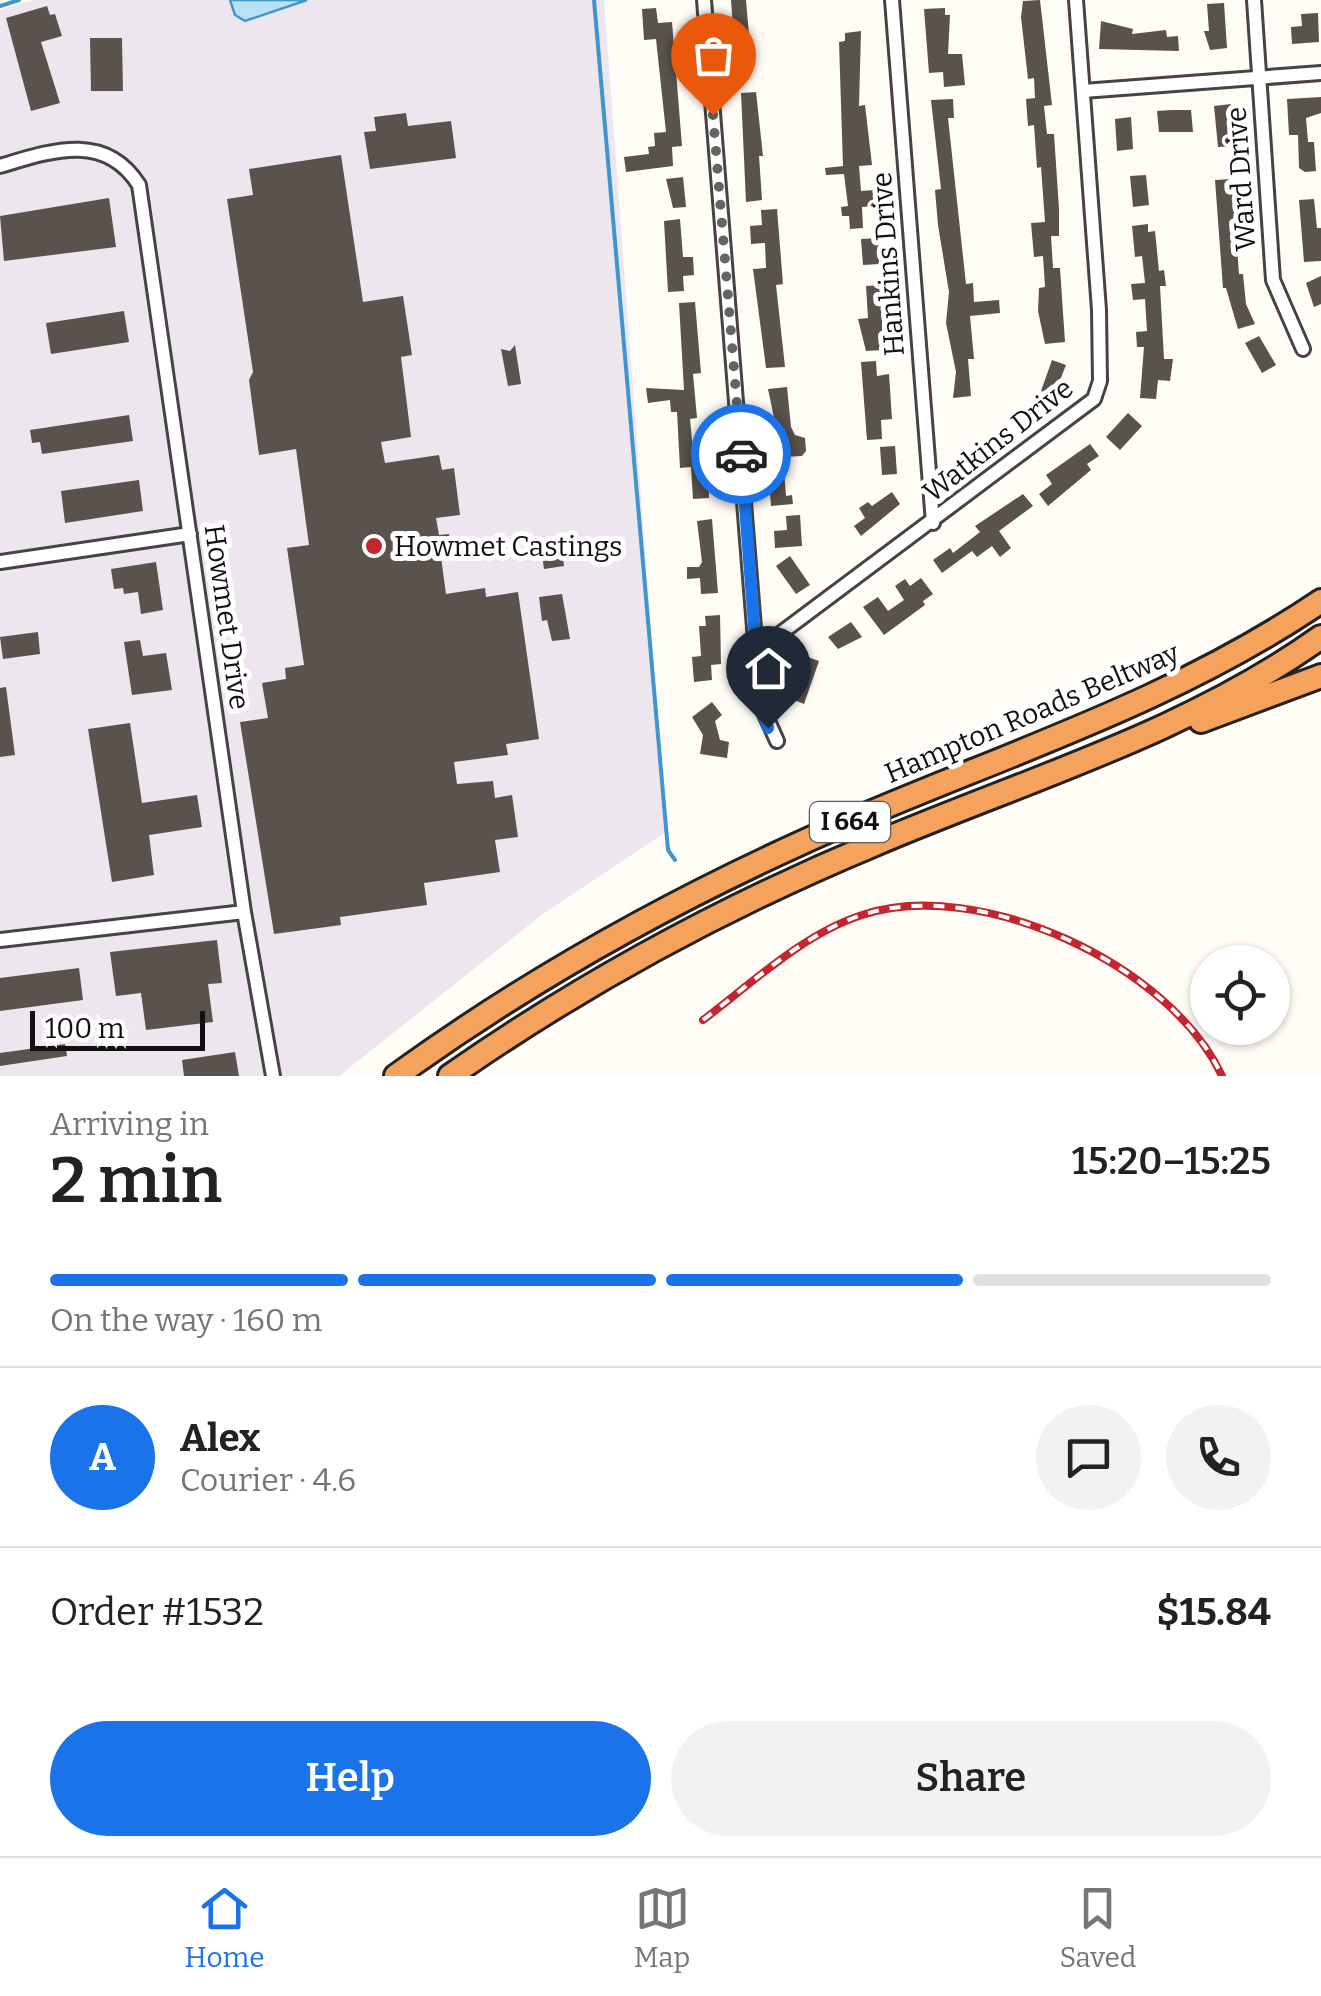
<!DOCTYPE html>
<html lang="en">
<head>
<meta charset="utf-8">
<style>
  :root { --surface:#fff; --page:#f2f2f2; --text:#222; --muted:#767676; --line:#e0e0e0; --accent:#1a73e8 }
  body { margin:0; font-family:Bitter,serif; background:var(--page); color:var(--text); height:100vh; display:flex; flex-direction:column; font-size:38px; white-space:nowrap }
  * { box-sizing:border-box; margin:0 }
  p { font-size:32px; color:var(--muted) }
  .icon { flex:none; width:55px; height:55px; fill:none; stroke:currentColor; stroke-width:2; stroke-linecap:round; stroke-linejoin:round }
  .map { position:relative; height:1076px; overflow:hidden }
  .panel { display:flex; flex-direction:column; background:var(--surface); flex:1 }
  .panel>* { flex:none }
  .tools { position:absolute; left:1190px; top:945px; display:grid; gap:20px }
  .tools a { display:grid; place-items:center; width:100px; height:100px; border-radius:50%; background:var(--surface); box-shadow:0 2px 8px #0004; font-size:50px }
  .scale { position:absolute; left:30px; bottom:25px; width:175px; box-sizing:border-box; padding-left:10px; border:5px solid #111; border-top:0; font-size:28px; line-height:35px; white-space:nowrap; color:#111; -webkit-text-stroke:8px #fff; paint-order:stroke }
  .pin { position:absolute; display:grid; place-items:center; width:85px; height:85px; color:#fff; margin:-102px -42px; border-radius:50% 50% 50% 0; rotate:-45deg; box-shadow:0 0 10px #0007 }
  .pin .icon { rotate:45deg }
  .courier { position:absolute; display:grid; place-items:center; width:100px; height:100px; margin:-50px; border:8px solid #1a73e8; border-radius:50%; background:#fff; color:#222; box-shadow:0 2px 12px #0007 }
  .head em { font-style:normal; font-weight:600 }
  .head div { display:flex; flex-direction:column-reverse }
  .head { display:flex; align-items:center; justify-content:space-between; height:170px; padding:0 50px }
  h1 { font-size:65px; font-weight:600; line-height:75px }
  .bar { display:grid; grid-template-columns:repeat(4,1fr); gap:15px 10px; align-content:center; height:120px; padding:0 50px }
  .bar i { height:12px; border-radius:8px; background:var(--line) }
  .bar .current { background:var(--accent) }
  .bar p { grid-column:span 4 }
  .line { display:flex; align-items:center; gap:25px; padding:0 50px; border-top:2px solid var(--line) }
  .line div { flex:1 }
  .round { display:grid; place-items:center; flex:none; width:105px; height:105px; border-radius:52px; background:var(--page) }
  .button { display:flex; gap:20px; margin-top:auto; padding:20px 50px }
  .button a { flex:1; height:115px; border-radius:60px; background:var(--accent); color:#fff; font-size:40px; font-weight:600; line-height:115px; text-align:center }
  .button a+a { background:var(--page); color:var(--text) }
  .dock { display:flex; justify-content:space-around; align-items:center; height:140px; border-top:2px solid var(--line); background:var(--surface); font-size:28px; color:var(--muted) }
  .dock a { display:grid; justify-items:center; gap:5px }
  .dock .current { color:var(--accent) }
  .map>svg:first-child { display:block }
  .industrial { fill:#eee6ef }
  .water { fill:#b9e0f7; stroke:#3f96cf; stroke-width:2.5 }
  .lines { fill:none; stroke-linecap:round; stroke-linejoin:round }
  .stream { stroke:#3f96cf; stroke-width:4 }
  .building { fill:#5a524d }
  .minor-casing { stroke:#444; stroke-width:18 }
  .motorway-casing { stroke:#222; stroke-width:28 }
  .minor { stroke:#fff; stroke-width:12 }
  .motorway { stroke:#f5a25d; stroke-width:22 }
  .rail-casing { stroke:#c4262e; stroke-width:8 }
  .rail { stroke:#fff; stroke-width:4; stroke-dasharray:11; stroke-linecap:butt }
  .done { stroke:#646461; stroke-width:10; stroke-dasharray:0 18 }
  .route { stroke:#1a73e8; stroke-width:12 }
  .poi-dot { fill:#c4262e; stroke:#fff; stroke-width:4 }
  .labels { text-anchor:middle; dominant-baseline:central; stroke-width:10; stroke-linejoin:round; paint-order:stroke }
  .shield { fill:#fff; stroke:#585858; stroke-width:2.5 }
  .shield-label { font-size:25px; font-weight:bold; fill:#111 }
  .street-label { font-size:28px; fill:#111; stroke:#fff }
  .poi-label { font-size:28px; fill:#111; stroke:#fff; text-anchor:start }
</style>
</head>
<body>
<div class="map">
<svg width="1321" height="1076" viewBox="0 0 1321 1076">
  <rect width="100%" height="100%" fill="#fffdf5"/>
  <!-- industrial -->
  <path class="industrial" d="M33,0H604L666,832L543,914L339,1076H0V10Z"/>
  <!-- water -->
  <path class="water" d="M230,0H307L245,21L235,15Z"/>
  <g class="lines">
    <!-- stream -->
    <path class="stream" d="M594,0L665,816L668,850L675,860
      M0,6L19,0"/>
  </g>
  <!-- building -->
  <path class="building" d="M731,0H746L752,70L736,72Z
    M1040,0L1052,105L1044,106L1047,134H1054L1059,209V236H1051L1053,268H1060L1065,342L1045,344L1038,311L1039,288L1045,287L1043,256L1034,257L1031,223L1045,222L1041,167L1037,168L1034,125L1028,126L1026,99L1035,98L1034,78L1028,79L1021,17L1023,1Z
    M1224,3L1227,48L1210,50L1204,31H1209L1207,4Z
    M47,6L50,15L55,14L62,36L41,42L60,103L31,111L6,18Z
    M656,8L658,23L672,22L682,146L672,147L673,166L626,172L624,157L649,154L648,147L655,146L654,133L666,132L656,39L644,40L642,9Z
    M945,8V15H950L948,54H962L965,85L944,87L943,72L929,73L924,9Z
    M1318,13L1319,42L1292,44L1291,27L1302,26L1301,14Z
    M1101,21L1133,29L1132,34L1166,30L1167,37L1178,36L1179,51L1099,49Z
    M861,31L859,106L865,105L872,165L859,166L861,191L874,190L875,206L862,207L863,228L850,229L849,216H842L841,207L848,206L844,174L826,175L825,168L843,166L839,42L845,41V33Z
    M90,38H122L123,91H91Z
    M756,92L763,156H759L762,200L746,202L741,93Z
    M1321,97V113L1306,118L1308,142H1314L1316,171L1305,172L1299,168L1298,135H1289L1287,99Z
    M953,99L954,118H948L966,284L973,283L974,302L999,300L1000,313L970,316L974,359H968L971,396L953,398L956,372L946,323L949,292L938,225L935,190L941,189L931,100Z
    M1231,104L1234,146L1218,147L1214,106Z
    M1171,110H1191L1193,132H1159L1157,111Z
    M406,113L408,126L451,121L456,158L370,169L364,132L376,131L374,117Z
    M1131,117L1133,149L1117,151L1115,119Z
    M341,155L363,302L403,296L412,355L401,357L411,437L381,442L385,463L439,455L442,470L454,468L460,515L436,518L439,535L449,534L451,549L440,550L446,594L485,588L486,597L518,592L539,739L506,744L508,755L454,762L457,784L493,781L495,798L512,795L518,837L495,840L500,872L424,883L427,905L340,917L341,925L274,934L240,722L268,718L262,683L286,679L285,668L304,665L287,548L309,545L296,449L259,455L249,380L253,372L227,199L253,195L249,169Z
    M1146,175L1149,205L1133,207L1130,176Z
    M683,177L686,207L673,208L666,179Z
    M1232,179L1239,274H1243L1246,304L1255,324L1238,329L1226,288H1223L1215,180Z
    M109,198L116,247L4,261L0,216Z
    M1314,199L1317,228H1321V261L1304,262L1299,200Z
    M777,209L783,284L776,285L785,367L766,368L753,269L766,268L765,243L751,244L750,226L762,225L761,210Z
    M680,219L683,257H693L694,275L683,276L684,291L668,292L664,221Z
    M1148,224V232L1155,231L1159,271L1164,270L1166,286H1160L1164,359H1173L1170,381L1158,380L1156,399L1140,398L1144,347H1137L1136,332L1147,331L1145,299L1133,300L1131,284L1145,283L1142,256L1135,257L1132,226Z
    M879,238V264L863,265L861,239Z
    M1321,276V304L1314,307L1306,283Z
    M882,285V350L866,351L858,319L868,318L866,286Z
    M695,302L701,373L693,374L697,418L690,419L693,450L708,449L709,498L693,499L691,467L680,468L677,412H671L670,400L648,403L646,388L684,390L679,303Z
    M124,311L129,342L51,354L46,323Z
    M1259,336L1276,365L1262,373L1245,343Z
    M515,345L521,384L508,386L501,349L510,351Z
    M1052,360L1066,365L1054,395L1041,391Z
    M876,361L877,376L889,374L892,419L881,420L882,439L867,440L861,362Z
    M787,387L791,427L795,435L805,438L806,451L802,456L783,457L786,496L792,495L793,504L771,506L766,443L779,442L768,389Z
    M1128,413L1142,426L1120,450L1106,437Z
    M129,415L133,441L42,454L40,442L32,443L30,430Z
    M1090,444L1099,456L1087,464L1091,470L1048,506L1039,494L1052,484L1046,475Z
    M895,446L897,474L882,475L880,447Z
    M139,480L143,511L65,523L61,491Z
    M892,492L900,504L861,536L854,526L865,518L859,508L868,502L872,506Z
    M1023,494L1033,506L999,531L1011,548L1000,557L992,546L977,557L972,551L942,573L933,560L950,548L953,553L980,532L975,526Z
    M800,515L802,546L775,548L774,531L787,530L786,516Z
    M712,519L718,593L701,594L700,578L687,579V567H699L702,562L697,521Z
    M561,543L564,566L544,569L541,546Z
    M790,556L810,585L796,594L776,566Z
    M156,562L163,610L141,614L138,592L124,594L123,588L114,589L111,569Z
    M921,578L933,594L923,601L925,605L884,635L863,607L878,597L888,611L904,600L895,586L905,579L910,586Z
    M562,594L570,639L552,641L547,620L542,621L539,597Z
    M720,615L721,664L711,665L712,680L694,682L692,657L701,656L699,626H706L705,616Z
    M851,622L862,637L838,649L828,637Z
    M38,632L40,654L3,659L0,637Z
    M140,640L143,656L166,653L172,690L132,695L124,642Z
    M802,655L819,661L804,704L789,698Z
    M6,687L15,755L0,757V688Z
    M712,702L722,715L715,721L720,740L729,742L727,758L700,754L703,735L692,717Z
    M130,723L142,803L197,795L202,827L149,835L154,875L112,882L88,729Z
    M217,940L222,983L208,984L213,1022L146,1030L141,993L116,996L110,952Z
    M79,968L83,1000L0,1011V978Z
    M65,1044L67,1056L0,1066V1053Z
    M235,1052L239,1076H184L182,1060Z"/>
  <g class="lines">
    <!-- minor casing -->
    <g class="minor-casing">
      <path id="minor" d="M704,0L760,703L777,741
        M892,0L933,523
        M1254,0L1273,280L1303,349
        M1083,91L1321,73
        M0,166C50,151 105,131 139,185L244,912L273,1076
        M0,562L190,534
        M757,651L1094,399L1100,381L1099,310L1076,0
        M0,940L244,912"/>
    </g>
    <!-- motorway casing -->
    <g class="motorway-casing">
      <path id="motorway" d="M1201,721L1321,676
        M396,1076C522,985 660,907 801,843C976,763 1161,710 1321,601
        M450,1076C582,984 726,906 875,844C1025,780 1187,733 1321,637"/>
    </g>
    <!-- minor -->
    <use href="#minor" class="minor"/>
    <!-- motorway -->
    <use href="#motorway" class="motorway"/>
    <!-- rail casing -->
    <g class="rail-casing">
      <path id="rail" d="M703,1020C752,983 803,934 862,915C979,876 1171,965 1222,1076"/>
    </g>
    <!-- rail -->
    <use href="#rail" class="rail"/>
  </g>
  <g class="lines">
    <!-- done -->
    <path class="done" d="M713,115L741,454"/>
    <!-- route -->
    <path class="route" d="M741,454L760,703L768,728"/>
  </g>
  <!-- markers -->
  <circle class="poi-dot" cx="374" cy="546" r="10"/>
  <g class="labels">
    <!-- shield labels -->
    <rect class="shield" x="810" y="802" width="80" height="40" rx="8"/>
    <g class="shield-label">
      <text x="850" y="822">I 664</text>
    </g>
    <!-- street labels -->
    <g class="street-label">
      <text transform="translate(1241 179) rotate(-94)">Ward Drive</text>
      <text transform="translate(888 264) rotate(-94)">Hankins Drive</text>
      <text transform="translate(998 440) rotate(-38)">Watkins Drive</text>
      <text transform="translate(227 617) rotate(82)">Howmet Drive</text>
      <text transform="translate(1032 713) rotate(-23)">Hampton Roads Beltway</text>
    </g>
    <!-- poi labels -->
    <g class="poi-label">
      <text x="394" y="546">Howmet Castings</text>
    </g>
  </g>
</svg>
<div class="tools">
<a><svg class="icon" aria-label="locate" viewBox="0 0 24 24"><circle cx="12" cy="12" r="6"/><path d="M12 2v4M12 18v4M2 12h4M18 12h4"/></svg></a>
</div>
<div class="scale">100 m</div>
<div class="pin" style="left:713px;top:115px;background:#ea580c"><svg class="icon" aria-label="bag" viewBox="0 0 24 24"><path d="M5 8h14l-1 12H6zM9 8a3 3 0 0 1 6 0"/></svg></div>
<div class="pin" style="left:768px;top:728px;background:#1f2937"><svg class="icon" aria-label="home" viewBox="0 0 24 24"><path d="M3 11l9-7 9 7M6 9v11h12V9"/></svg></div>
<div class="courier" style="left:741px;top:454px"><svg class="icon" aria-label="car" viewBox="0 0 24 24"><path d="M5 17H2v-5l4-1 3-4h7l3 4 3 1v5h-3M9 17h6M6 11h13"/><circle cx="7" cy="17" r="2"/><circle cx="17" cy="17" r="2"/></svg></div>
</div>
<section class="panel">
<div class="head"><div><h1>2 min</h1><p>Arriving in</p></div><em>15:20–15:25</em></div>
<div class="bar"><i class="current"></i><i class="current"></i><i class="current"></i><i></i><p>On the way · 160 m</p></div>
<div class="line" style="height:180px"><b class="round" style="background:var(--accent);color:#fff">A</b><div><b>Alex</b><p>Courier · 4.6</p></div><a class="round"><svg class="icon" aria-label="chat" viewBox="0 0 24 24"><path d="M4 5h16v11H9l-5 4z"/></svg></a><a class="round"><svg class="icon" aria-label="phone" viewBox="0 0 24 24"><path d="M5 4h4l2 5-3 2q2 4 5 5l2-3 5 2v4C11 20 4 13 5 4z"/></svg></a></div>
<div class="line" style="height:130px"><div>Order #1532</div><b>$15.84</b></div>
<div class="button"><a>Help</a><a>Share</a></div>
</section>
<nav class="dock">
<a class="current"><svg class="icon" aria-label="home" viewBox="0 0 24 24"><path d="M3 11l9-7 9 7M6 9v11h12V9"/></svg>Home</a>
<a><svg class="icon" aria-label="map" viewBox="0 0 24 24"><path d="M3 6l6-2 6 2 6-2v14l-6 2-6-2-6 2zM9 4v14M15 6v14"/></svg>Map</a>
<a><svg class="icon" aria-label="saved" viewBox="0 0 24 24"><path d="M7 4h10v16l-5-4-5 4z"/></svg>Saved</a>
</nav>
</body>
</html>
